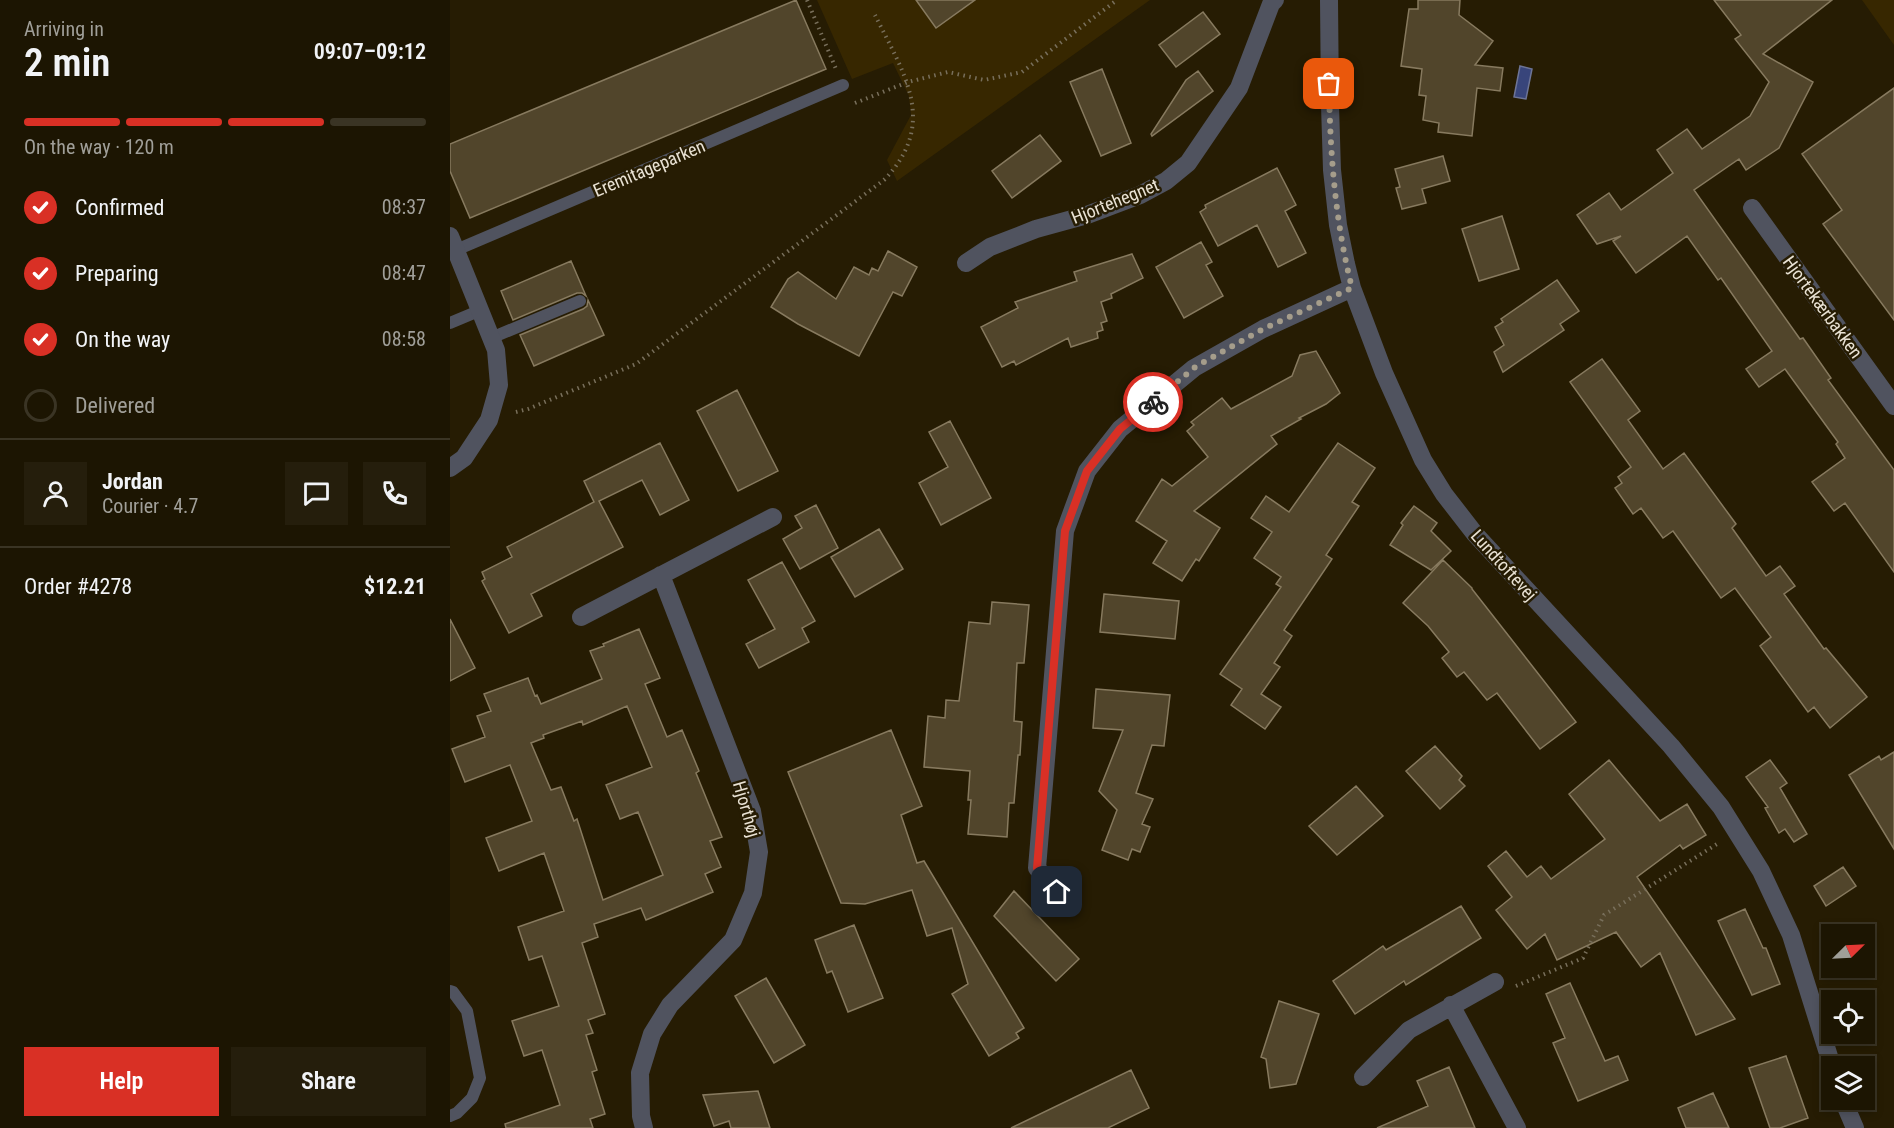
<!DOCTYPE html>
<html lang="en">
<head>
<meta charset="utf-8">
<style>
  :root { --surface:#1c1502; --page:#251e0c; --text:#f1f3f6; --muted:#a09f99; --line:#3a3424; --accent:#d93025 }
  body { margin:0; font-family:"Roboto Condensed",sans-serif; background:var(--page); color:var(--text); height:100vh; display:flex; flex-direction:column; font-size:22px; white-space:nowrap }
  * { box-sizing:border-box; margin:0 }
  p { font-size:20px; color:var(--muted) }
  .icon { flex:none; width:33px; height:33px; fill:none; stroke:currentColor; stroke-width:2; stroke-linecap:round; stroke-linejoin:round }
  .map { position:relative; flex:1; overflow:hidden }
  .drawer { display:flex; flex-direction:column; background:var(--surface); width:450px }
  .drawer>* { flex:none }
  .needle { width:39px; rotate:66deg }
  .controls { position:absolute; left:1371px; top:924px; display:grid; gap:12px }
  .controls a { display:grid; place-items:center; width:54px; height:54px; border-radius:0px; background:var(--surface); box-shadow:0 3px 9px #0003,0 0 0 2px var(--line); font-size:30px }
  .pin { position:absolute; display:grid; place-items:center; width:51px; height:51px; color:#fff; margin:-26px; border-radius:12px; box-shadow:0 3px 9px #0006 }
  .courier { position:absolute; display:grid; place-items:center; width:60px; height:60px; margin:-30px; border:4px solid #d93025; border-radius:50%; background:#fff; color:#222; box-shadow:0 2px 8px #0007 }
  .head em { font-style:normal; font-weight:600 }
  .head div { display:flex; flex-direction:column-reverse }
  .head { display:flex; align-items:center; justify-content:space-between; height:102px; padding:0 24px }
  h1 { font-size:39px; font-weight:600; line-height:45px }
  .bar { display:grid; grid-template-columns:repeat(4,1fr); gap:9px 6px; align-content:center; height:72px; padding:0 24px }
  .bar i { height:8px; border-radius:4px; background:var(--line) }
  .bar .current { background:var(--accent) }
  .bar p { grid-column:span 4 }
  .line { display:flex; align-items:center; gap:15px; padding:0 24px; border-top:2px solid var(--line) }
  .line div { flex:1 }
  .round { display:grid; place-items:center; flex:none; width:63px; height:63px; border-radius:0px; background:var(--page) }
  ol { padding:0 24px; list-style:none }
  li { display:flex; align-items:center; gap:18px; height:66px }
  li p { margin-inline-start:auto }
  li .icon { padding:6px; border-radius:50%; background:var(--accent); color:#fff; stroke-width:4 }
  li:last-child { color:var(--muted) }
  li i { width:33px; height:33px; border:3px solid var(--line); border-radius:50% }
  .primary-button { display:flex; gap:12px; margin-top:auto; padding:12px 24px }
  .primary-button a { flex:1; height:69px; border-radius:0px; background:var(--accent); color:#fff; font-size:24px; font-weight:600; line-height:69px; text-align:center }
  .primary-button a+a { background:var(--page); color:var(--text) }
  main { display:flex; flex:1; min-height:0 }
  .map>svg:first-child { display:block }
  .green { fill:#372700 }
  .water { fill:#38457b; stroke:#6d7496; stroke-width:1.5 }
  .building { fill:#51452b; stroke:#877a5f; stroke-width:1.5; fill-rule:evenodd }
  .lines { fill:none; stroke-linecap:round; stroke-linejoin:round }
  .path { stroke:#786f5b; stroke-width:4; stroke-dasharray:1.5 4.5; stroke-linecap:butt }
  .lane { stroke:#50535f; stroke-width:12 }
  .street { stroke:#50535f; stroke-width:18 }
  .done { stroke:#a59d8b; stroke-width:6; stroke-dasharray:0 10.8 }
  .route { stroke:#d93025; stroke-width:8 }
  .labels { text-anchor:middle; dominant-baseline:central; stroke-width:5; stroke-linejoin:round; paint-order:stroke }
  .street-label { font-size:18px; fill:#e9e2d4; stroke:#261c03 }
</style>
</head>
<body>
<main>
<section class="drawer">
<div class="head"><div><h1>2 min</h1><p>Arriving in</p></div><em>09:07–09:12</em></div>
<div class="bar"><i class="current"></i><i class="current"></i><i class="current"></i><i></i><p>On the way · 120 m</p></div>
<ol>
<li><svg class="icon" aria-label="check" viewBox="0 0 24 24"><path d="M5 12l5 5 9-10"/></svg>Confirmed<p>08:37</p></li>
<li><svg class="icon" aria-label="check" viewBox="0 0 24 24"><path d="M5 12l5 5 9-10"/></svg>Preparing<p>08:47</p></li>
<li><svg class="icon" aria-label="check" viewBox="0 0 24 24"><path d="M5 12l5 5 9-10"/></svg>On the way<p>08:58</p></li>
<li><i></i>Delivered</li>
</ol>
<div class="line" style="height:108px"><a class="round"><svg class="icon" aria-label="person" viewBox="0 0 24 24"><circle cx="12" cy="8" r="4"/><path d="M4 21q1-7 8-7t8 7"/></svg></a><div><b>Jordan</b><p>Courier · 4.7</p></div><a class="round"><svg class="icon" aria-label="chat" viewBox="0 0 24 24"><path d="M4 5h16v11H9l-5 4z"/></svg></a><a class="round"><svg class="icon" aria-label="phone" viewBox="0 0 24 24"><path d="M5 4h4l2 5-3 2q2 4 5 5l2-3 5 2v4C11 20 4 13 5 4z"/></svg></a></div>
<div class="line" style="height:78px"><div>Order #4278</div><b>$12.21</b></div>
<div class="primary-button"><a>Help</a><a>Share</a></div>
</section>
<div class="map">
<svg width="1444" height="1128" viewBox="0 0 1444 1128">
  <rect width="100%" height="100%" fill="#261c03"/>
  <!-- green -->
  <path class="green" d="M367,0H466L487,27L501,0H700L447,181L437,160L461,115L459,96L443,63L402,79Z
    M1412,0H1444V45Z"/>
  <!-- water -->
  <path class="water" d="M1070,66L1082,69L1076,99L1064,97Z"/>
  <!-- building -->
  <path class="building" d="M346,0L376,69L20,218L0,171V144Z
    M466,0H525L486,28Z
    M968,0H1010L1009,15L1043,41L1025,65L1053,68L1050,91L1027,88L1022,136L988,132L989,123L973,120L976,96L969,95L972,69L951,66L959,9H968Z
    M1264,0H1382L1313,54L1363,82L1329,148L1296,170L1289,159L1244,190L1350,339L1353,338L1381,378L1378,380L1444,470V572L1395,503L1384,511L1362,482L1395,458L1386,444L1388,442L1335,369L1309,387L1296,369L1322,351L1271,278L1268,280L1237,236L1186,273L1163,241L1171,236L1147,244L1127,215L1159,193L1171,210L1223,173L1207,150L1237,129L1252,149L1300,116L1319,82L1285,39L1291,35Z
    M753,12L770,34L726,67L709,45Z
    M652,69L681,143L651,156L620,82Z
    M748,71L763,91L702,136L701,134L736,80Z
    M1444,88V320L1373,224L1392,210L1352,154Z
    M590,135L611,161L562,198L542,171Z
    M993,156L1000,181L972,189L976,203L952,209L946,188L950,187L945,169Z
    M827,168L846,205L835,211L856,253L828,267L807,225L768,246L750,212L756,208L755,205Z
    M1052,216L1069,269L1029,281L1012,229Z
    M751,242L762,262L756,265L773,296L734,318L706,267Z
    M438,251L467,267L452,296L443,292L409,356L348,324L321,307L338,279L348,272L386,299L404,267L419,275L422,268L428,271Z
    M682,254L693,278L661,294L662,298L651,302L657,321L651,323L653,330L647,332L648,338L621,347L618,338L566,365L564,361L552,367L531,327L568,308L565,302L627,281L624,272Z
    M121,261L136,296L132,293H127L63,320L51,291Z
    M1107,280L1129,311L1110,324L1114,330L1053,372L1044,352L1054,345L1045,327L1053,322L1051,319Z
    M138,300L154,335L84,366L70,335L133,309L137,306Z
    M866,351L890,393L876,404L849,418L851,419L821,436L827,444L744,511L770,528L749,561L746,559L732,581L703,563L717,541L686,521L712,479L722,486L758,457L737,431L744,425L741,422L772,398L781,409L842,376L850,355Z
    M1152,359L1190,411L1178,420L1213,469L1234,453L1286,524L1282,528L1316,576L1330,566L1345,586L1334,594L1374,649L1376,648L1417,697L1380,728L1364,707L1358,712L1310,646L1321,637L1285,588L1271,598L1223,531L1213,538L1191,508L1183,514L1165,488L1172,483L1168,477L1181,467L1120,382Z
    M287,390L328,471L288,491L247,411Z
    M500,421L541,498L491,525L469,483L498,467L479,432Z
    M210,443L239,500L210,515L192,480L149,501L173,547L81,594L92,616L59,633L32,581L35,579L32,572L62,557L57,547L144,502L134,481Z
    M888,443L925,468L902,502L909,506L876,555L882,559L834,630L842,636L824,663L830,667L811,694L831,707L815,729L781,705L792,689L770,674L831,587L826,584L831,577L804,558L822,532L801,518L816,496L839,512Z
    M366,505L388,548L350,569L333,539L352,528L345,516Z
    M964,506L987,523L981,531L1001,551L981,570L940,545L953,525L951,523Z
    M429,529L453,569L405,597L381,557Z
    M993,560L1022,588V589L1126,722L1090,749L1047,693L1037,700L1014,672L1007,677L992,658L999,652L978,626L953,603Z
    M332,562L365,621L352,628L359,642L309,668L296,644L325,629L298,580Z
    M654,594L729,601L725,639L650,632Z
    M542,602L579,605L574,663H567L564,721L572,722L570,755H568L564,803H559L557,837L518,834L521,800H518L520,771L474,767L478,716L495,718L496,700L509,701L519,622L540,624Z
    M0,619L25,668L0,681Z
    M189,629L210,678L195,684L217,737L232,730L249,771L246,773L272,837L260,841L271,867L255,874L263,892L196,920L191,908L144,924L148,937L132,943L155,1014L138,1020L143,1033L136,1035L147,1070L142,1072L155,1114L140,1119L143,1128H56L55,1124L110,1105L92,1050L74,1056L62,1021L109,1006L92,956L79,960L68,927L114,911L94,853L49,871L36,838L82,821L60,765L15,782L2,749L35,737L27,716L41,711L34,694L78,678L85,696L87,695L91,704L152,679L140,651L154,646L153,644ZM177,706L202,767L156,785L170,819L188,812L213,875L153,900L127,819L124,821L111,787L101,790L81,743L94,738L93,735L132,721L133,725Z
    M646,689L720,695L714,746L702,745L686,793L703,799L692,824L700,827L690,852L682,849L678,860L652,850L667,810L649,791L673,730L643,728Z
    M441,730L472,806L451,815L467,863L474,861L574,1028L566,1033L569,1038L539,1056L502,994L518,984L502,928L477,936L462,890L415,904L391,903L338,772Z
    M985,746L1012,776L1009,780L1015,786L990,809L956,771Z
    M1444,752V849L1399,775L1429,756L1431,760Z
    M1159,760L1210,821L1237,804L1256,835L1233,849L1230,845L1187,877L1285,1019L1246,1035L1210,953L1191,967L1166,932L1107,960L1095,934L1077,949L1046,910L1062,897L1038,866L1056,851L1077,877L1091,866L1101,879L1155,839L1119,794Z
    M1320,760L1337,783L1330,788L1357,834L1344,842L1335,829L1329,833L1315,808L1318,807L1296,777Z
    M906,786L933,816L887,855L859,826Z
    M1393,867L1406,886L1376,906L1364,886Z
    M564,891L629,959L606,981L544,916Z
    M1011,906L1031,938L956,985L954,981L905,1014L883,981L933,946L936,950Z
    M1295,909L1313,948H1316L1330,984L1302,995L1268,921Z
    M404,925L433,998L398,1012L382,971L377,973L365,940Z
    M316,978L355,1045L324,1063L285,996Z
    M1120,983L1155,1061L1168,1056L1178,1080L1128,1101L1103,1043L1115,1038L1096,994Z
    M829,1001L869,1014L846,1084L820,1088L816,1059L811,1057Z
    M1336,1056L1358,1118L1330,1128H1320L1299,1068Z
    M999,1067L1025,1128H927L978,1106L967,1081Z
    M681,1070L699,1108L658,1128H561Z
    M308,1091L320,1128H281L279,1121L264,1126L253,1095Z
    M1263,1093L1279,1128H1236L1228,1108Z"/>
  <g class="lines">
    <!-- path -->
    <path class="path" d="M357,0L386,69
      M405,103L458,82L498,72L534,80L572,72L667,0
      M66,412L78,409L186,364L434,180C489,123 454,74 425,15
      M1066,986L1133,958L1154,915L1267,844"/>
    <!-- lane -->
    <path class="lane" d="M6,250L393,85
      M0,323L31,310
      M41,338L130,301
      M0,991L3,992L17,1011L30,1078L22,1098L7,1113L0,1116"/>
    <!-- street -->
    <path class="street" d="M879,0L880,105L882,170L888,225L896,264L902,288L934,373L973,460L994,494L1025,534L1221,746L1271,807L1311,871L1341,935L1382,1066
      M1302,208L1444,406
      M0,236L46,350L49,385L39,420L14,458L0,468
      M516,263L540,247L586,229L637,215L690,195L716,181L738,163L789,88L821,4L825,0
      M131,617L323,517
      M607,892L587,868L615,531L637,471L670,429L744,368L813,329L902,288
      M1001,1005L1067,1128
      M913,1077L959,1030L1045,982
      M1393,1100L1405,1128
      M194,1128L191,1116L190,1073L202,1034L220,1005L283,940L303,893L309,852L302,811L211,575"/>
  </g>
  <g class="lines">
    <!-- done -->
    <path class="done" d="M703,402L744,368L754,362L813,329L902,288C885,221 880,153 879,84"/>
    <!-- route -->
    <path class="route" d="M607,892L587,868L615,531L637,471L670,429L703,402"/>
  </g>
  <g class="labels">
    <!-- street labels -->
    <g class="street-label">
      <text transform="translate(199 168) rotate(-23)">Eremitageparken</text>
      <text transform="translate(665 201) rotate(-22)">Hjortehegnet</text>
      <text transform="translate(1373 307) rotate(54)">Hjortekærbakken</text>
      <text transform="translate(1054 565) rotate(48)">Lundtoftevej</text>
      <text transform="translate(297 809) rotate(74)">Hjorthøj</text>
    </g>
  </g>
</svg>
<div class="controls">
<a><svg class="needle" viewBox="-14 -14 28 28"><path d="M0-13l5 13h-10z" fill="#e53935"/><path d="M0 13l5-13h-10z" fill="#a09f99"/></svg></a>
<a><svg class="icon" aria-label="locate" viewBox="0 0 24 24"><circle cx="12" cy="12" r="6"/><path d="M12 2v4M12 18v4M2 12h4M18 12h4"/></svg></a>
<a><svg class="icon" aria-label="layers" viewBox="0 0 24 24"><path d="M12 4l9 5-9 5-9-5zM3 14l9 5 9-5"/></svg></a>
</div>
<div class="pin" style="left:879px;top:84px;background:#ea580c"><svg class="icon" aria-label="bag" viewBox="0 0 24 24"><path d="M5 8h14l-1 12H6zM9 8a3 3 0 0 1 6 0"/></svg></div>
<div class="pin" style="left:607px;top:892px;background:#1f2937"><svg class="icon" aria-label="home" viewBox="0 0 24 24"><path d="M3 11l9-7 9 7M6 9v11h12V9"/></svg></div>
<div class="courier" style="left:703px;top:402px"><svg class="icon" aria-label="bike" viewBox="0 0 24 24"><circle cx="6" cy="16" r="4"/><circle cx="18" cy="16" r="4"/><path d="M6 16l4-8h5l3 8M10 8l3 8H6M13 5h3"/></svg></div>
</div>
</main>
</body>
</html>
